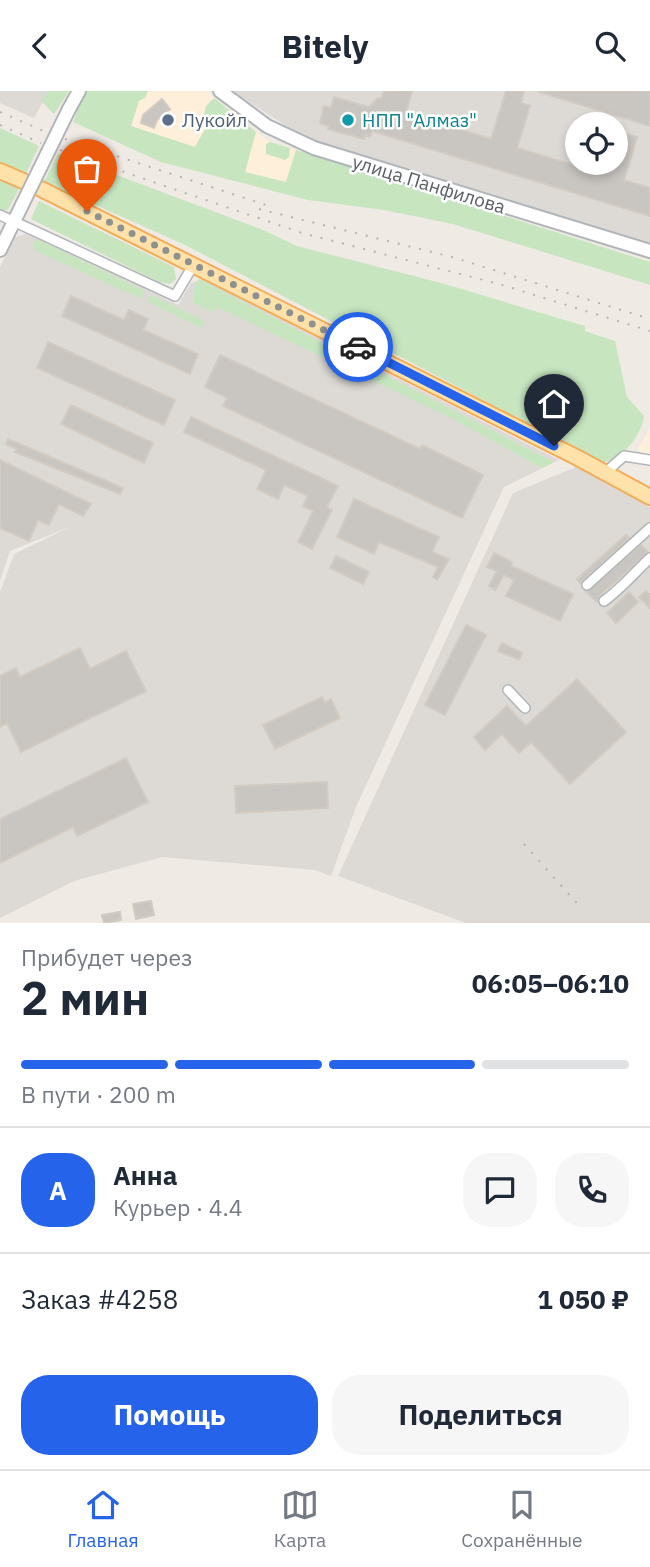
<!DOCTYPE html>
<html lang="ru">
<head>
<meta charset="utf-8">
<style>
  :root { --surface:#fff; --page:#f6f6f7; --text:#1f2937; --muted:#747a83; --line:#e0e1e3; --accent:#2563eb }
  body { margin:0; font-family:"IBM Plex Sans",sans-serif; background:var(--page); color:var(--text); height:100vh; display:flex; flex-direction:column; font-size:26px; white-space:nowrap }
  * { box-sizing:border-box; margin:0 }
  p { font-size:23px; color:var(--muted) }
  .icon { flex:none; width:38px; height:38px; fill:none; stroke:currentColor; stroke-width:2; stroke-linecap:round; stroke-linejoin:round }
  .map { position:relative; height:832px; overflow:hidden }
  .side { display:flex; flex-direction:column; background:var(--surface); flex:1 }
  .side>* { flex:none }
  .buttons { position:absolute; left:565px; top:21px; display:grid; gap:14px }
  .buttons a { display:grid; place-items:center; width:63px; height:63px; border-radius:50%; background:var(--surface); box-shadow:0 4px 10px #0003; font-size:35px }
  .pin { position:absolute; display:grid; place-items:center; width:60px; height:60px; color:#fff; margin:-72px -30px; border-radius:50% 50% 50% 0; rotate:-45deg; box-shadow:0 0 7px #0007 }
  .pin .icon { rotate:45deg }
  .courier { position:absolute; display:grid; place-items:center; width:70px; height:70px; margin:-35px; border:5px solid #2563eb; border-radius:50%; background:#fff; color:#222; box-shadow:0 2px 9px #0007 }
  .summary em { font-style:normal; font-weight:700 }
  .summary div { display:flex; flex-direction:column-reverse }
  .summary { display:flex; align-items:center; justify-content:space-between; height:119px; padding:0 21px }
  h1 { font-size:46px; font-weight:700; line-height:52px }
  .bar { display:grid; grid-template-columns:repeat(4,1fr); gap:10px 7px; align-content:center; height:84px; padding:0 21px }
  .bar i { height:9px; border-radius:5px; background:var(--line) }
  .bar .active { background:var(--accent) }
  .bar p { grid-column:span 4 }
  .line { display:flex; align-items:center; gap:18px; padding:0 21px; border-top:2px solid var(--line) }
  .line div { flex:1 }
  .round { display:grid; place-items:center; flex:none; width:74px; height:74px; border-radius:28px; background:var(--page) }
  .cta { display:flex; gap:14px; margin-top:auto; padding:14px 21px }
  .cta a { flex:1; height:80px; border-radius:28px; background:var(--accent); color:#fff; font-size:28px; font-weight:700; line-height:80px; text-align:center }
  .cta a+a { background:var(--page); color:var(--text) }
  header { display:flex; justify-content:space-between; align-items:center; height:91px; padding:0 21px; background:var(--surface); font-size:32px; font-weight:700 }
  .tabs { display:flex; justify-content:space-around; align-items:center; height:98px; border-top:2px solid var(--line); background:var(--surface); font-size:19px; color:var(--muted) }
  .tabs a { display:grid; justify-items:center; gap:4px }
  .tabs .active { color:var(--accent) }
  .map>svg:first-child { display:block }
  .commercial { fill:#feefda }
  .industrial { fill:#dddad6; fill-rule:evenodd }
  .green { fill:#c7e6c0 }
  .building { fill:#c9c5c0; stroke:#d3cbc2; stroke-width:2 }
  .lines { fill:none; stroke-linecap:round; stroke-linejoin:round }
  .street-casing { stroke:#b1b6b9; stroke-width:12 }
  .secondary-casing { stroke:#b0b5b9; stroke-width:16 }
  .primary-casing { stroke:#f2ac5a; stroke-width:18 }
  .street { stroke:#fff; stroke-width:9 }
  .secondary { stroke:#fff; stroke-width:12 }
  .primary { stroke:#ffe2a9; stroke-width:14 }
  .rail { stroke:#b3b4b5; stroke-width:2; stroke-dasharray:2 9; stroke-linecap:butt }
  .secondary-bridge-casing { stroke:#b0b5b9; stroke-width:16; stroke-linecap:butt }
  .secondary-bridge { stroke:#fff; stroke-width:12 }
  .done { stroke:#8f9191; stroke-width:7; stroke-dasharray:0 12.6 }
  .route { stroke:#2563eb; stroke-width:9 }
  .service-dot { fill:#5c6f8a; stroke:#fff; stroke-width:2.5 }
  .culture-dot { fill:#0f9aa8; stroke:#fff; stroke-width:2.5 }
  .labels { text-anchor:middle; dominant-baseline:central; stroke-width:5; stroke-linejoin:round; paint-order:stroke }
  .service-label { font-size:19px; fill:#4e5e75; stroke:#fff; text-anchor:start }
  .culture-label { font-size:19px; fill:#0d838f; stroke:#fff; text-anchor:start }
  .street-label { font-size:19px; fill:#5c6165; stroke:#fff }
</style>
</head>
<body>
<header><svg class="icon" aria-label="back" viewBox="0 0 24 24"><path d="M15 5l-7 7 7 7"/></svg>Bitely<svg class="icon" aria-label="search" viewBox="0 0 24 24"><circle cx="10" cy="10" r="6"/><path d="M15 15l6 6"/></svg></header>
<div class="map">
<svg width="650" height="832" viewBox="0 0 650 832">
  <rect width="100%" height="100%" fill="#efeae4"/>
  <!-- commercial -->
  <path class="commercial" d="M148,0H208L214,7L206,15V36L195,56L131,35L139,9L145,7Z
    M256,41L270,51L296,59L286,91L245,81Z
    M650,337V367L642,365L638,357Z"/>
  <!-- industrial -->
  <path class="industrial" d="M0,0H49L34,27L0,12Z
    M231,0H650V154L312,51ZM578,33H616V72H578Z
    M25,143L38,145L178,214L191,192L203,189L559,369L504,396L356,716L331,785L314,779L162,766L74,790L0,827V501L14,463L72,435L10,460L0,490V176L14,147Z
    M576,376L650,416V832H466L338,785L513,402Z"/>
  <!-- green -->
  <path class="green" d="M49,0H69L54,23L41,10Z
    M85,0H148L145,7L139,10L131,35L195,56L206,36L202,31L206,15L214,7L256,41L245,81L286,91L296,59L650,171V194L453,133L384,119L308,109L161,71L73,31Z
    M0,37L39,55L26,83L0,71Z
    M270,51L290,57L289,66L285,69L266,63V53Z
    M58,62L261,138L297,155L445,193L585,235V240L615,250L627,306L644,325C643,342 620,372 602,371L185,154L44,91Z
    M0,89L19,98L8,119H0Z
    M39,110L174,176L176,188L170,193L159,191L31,128Z
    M37,148L145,200L141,208L36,160L33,152Z
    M199,188L554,371L542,377L447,325L217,216L212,221L193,212L195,193Z
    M151,204L203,229L205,232L201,237L148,211Z"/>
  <!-- building -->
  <path class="building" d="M384,0H412L406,22L491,48L506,0H524L521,12L530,15L517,57L596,81L599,72H616V40L637,46L624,89L650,97V125L372,40L370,46L365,44L364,48L328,38L329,35L320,32L324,15L331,17L334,6L369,16L378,7L381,8Z
    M539,0H650V35L539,1Z
    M162,8L170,18L157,29L154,37L141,32L143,24Z
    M71,205L124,229L129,219L148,228L143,239L198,263L190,283L62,225Z
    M48,251L175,309L164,334L37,277Z
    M220,264L420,358L422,354L483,384L462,427L223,315L227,307L205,296Z
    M71,314L153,352L144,372L61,333Z
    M191,326L338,395L327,416L332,419L312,458L298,451L313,420L303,415L308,405L284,394L278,408L257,398L266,379L184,341Z
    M8,348L123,397L120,403L15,361L17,358L6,353Z
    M0,369L91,413L83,425L59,413L49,434L38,429L29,450L0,437Z
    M354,408L439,446L432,461L449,468L437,489L433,486L438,476L379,451L374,463L337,446Z
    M626,444L629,447L580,492L577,488Z
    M641,454L648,461L599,505L597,511L586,501Z
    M494,462L512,471L511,475L573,503L560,530L506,505L514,489L504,484L495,499L489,495L497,480L487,476Z
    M336,465L369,481L363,493L330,477Z
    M646,500L650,504V517L639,506Z
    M629,501L638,511L616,532L607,522Z
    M466,534L486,544L445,624L425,614Z
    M502,552L522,562L519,569L498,560Z
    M80,557L90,578L126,560L146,600L21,661L7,632L0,636V585L16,577L20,586Z
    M577,588L626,641L570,693L531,651L519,662L502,643L485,659L474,646L507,615L526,635Z
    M322,606L325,612L331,608L340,627L275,658L263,634Z
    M126,667L148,711L77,745L73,736L0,772V728Z
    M327,691L328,717L236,722L235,695Z
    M151,810L154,824L136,828L133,813Z
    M120,821L121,829L104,832L102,824Z"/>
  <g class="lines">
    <!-- street casing -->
    <g class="street-casing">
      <path id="street" d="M0,124L175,205L194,173
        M606,381L624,365L650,369
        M587,494L650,437
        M604,510C621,498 634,482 650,467
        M508,599L525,617"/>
    </g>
    <!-- secondary casing -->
    <g class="secondary-casing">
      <path id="secondary" d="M220,0L267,35L314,57L650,160
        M69,18L79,0
        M0,159L22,114"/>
    </g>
    <!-- primary casing -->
    <g class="primary-casing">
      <path id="primary" d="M0,80L23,90
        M41,98L578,367L650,406"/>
    </g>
    <!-- street -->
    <use href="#street" class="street"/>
    <!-- secondary -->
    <use href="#secondary" class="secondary"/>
    <!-- primary -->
    <use href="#primary" class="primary"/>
    <!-- rail -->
    <path class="rail" d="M0,21L46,41
      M0,34L41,52
      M65,48L272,116
      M60,59L302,142L499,193L650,240
      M259,118L452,166L650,228
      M524,753L582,818"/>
    <!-- secondary-bridge casing -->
    <g class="secondary-bridge-casing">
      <path id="secondary-bridge" d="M22,114L69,18"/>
    </g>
    <!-- secondary-bridge -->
    <use href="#secondary-bridge" class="secondary-bridge"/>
  </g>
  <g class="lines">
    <!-- done -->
    <path class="done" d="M87,120L358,256"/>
    <!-- route -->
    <path class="route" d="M358,256L554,355"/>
  </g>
  <!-- markers -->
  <circle class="service-dot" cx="168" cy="29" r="7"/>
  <circle class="culture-dot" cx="348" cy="29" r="7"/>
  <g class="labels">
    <!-- service labels -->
    <g class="service-label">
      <text x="182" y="29">Лукойл</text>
    </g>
    <!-- culture labels -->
    <g class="culture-label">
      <text x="362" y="29">НПП "Алмаз"</text>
    </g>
    <!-- street labels -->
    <g class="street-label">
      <text transform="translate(429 93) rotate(17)">улица Панфилова</text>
    </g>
  </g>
</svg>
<div class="buttons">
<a><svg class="icon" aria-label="locate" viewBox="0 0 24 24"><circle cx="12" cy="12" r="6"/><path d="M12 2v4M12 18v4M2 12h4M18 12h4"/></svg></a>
</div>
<div class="pin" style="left:87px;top:120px;background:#ea580c"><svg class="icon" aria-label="bag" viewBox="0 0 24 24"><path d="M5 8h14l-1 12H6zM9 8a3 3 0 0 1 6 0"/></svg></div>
<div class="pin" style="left:554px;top:355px;background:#1f2937"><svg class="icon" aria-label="home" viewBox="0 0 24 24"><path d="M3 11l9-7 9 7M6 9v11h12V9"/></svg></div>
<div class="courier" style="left:358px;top:256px"><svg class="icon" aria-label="car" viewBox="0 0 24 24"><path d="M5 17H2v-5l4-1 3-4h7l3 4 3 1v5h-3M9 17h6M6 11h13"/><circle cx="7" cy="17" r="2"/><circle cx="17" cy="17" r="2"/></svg></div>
</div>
<section class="side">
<div class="summary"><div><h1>2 мин</h1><p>Прибудет через</p></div><em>06:05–06:10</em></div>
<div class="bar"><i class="active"></i><i class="active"></i><i class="active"></i><i></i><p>В пути · 200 m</p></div>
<div class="line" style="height:126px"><b class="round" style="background:var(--accent);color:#fff">А</b><div><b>Анна</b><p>Курьер · 4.4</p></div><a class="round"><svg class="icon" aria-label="chat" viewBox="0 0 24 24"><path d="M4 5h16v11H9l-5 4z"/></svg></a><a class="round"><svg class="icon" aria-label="phone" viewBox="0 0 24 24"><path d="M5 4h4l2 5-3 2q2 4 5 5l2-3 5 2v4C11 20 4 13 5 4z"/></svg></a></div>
<div class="line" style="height:91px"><div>Заказ #4258</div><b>1 050 ₽</b></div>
<div class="cta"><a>Помощь</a><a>Поделиться</a></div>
</section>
<nav class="tabs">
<a class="active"><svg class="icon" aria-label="home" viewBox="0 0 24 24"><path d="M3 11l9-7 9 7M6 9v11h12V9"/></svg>Главная</a>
<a><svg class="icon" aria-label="map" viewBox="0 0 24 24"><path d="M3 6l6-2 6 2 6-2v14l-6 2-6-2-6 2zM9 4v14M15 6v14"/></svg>Карта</a>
<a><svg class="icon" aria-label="saved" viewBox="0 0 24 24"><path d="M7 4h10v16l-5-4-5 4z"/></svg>Сохранённые</a>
</nav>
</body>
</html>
